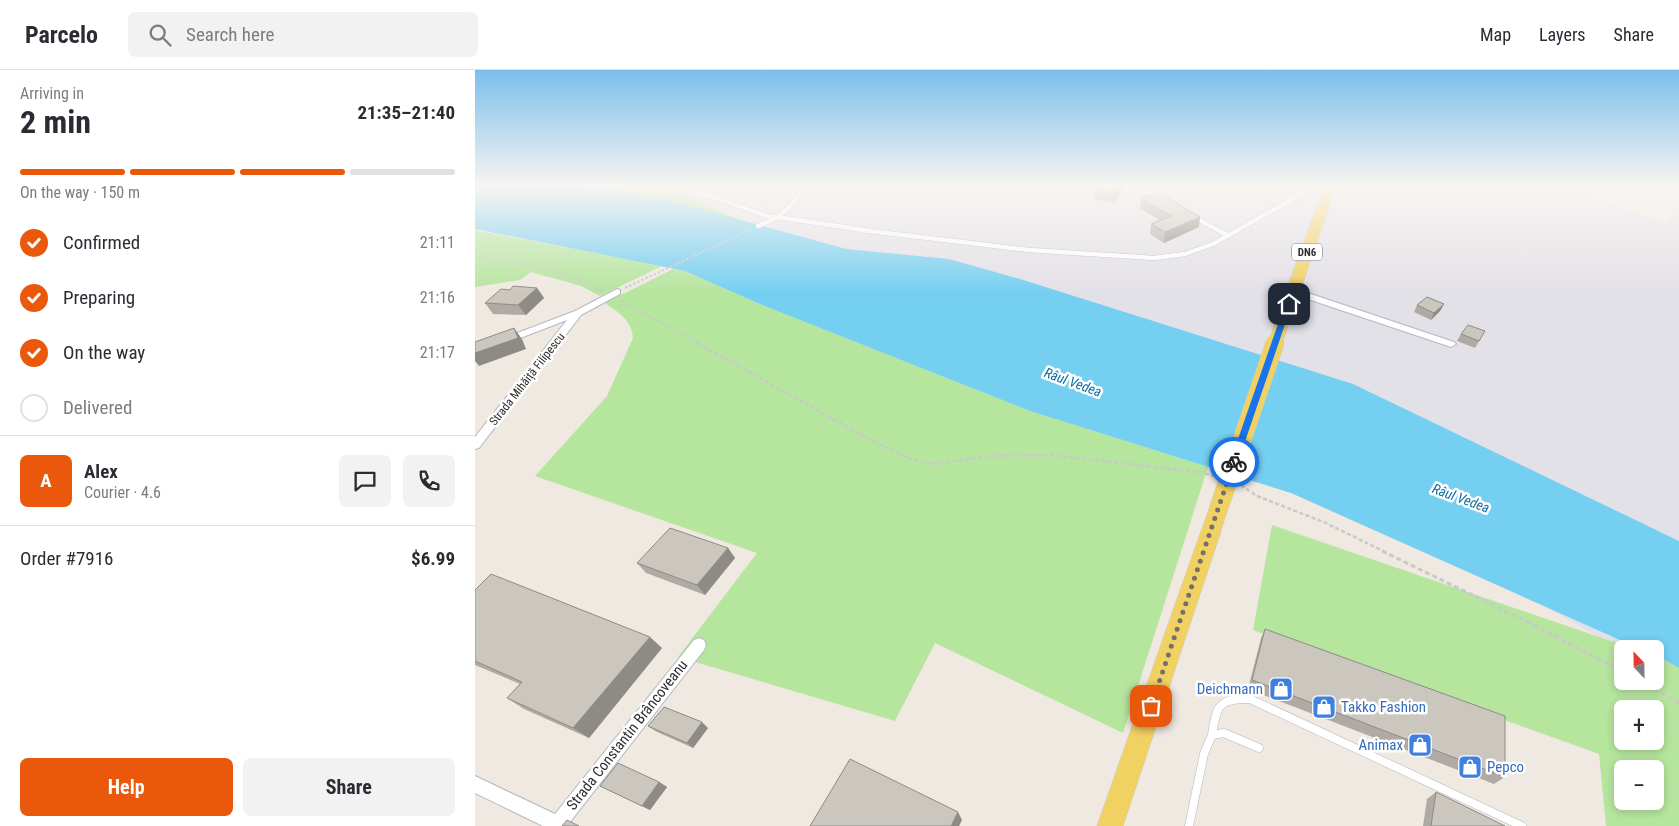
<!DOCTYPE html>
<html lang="en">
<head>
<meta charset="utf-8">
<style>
  :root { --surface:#fff; --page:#f2f2f3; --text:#2b2b33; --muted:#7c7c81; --line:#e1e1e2; --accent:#ea580c }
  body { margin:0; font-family:"Roboto Condensed",sans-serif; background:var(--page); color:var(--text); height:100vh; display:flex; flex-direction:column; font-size:19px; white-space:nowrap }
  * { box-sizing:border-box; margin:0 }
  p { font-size:16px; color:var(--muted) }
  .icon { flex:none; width:28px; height:28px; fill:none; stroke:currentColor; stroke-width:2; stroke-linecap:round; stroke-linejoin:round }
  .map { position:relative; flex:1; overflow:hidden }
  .sheet { display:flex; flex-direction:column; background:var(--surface); width:475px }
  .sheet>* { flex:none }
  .needle { width:32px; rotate:338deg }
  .tools { position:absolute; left:1139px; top:570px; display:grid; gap:10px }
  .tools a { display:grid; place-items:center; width:50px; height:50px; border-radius:8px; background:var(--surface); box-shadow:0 2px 8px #0003; font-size:25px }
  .pin { position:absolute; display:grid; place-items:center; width:42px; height:42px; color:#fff; margin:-21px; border-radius:10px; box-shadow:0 2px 8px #0006 }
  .courier { position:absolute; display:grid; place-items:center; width:50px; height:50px; margin:-25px; border:4px solid #1a73e8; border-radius:50%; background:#fff; color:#222; box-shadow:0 1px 6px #0007 }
  .headline em { font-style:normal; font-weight:700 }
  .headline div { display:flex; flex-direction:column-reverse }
  .headline { display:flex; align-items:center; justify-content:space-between; height:85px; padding:0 20px }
  h1 { font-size:32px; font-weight:700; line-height:38px }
  .bar { display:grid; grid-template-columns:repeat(4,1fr); gap:8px 5px; align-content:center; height:60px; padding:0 20px }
  .bar i { height:6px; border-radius:4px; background:var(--line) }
  .bar .selected { background:var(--accent) }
  .bar p { grid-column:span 4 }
  .line { display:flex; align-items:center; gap:12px; padding:0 20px; border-top:1px solid var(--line) }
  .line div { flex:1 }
  .round { display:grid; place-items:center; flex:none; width:52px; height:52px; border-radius:8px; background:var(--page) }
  ol { padding:0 20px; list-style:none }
  li { display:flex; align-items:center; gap:15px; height:55px }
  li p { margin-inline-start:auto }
  li .icon { padding:5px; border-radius:50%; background:var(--accent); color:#fff; stroke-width:4 }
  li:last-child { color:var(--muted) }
  li i { width:28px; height:28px; border:2px solid var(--line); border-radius:50% }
  .cta { display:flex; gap:10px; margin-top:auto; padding:10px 20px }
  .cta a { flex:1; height:58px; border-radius:8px; background:var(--accent); color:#fff; font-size:20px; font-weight:700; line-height:58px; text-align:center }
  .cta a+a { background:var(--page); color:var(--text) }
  header { display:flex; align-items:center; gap:30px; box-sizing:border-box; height:70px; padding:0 25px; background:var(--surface); border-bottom:1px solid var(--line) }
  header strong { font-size:24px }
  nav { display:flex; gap:28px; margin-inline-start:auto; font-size:18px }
  .search { width:350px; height:45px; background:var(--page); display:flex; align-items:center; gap:12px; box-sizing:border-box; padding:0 18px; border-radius:8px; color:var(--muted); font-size:19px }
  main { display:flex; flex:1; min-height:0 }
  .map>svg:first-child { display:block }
  .industrial { fill:#e3e1e8 }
  .green { fill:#b6e59e; fill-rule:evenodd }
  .cemetery { fill:#c8d9b8 }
  .water { fill:#75cff0 }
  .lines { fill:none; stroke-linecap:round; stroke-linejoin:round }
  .service-far1-casing { stroke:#b4b7c1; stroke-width:5.5 }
  .service-casing { stroke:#b4b7c1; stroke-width:9 }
  .minor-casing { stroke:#b4b7c1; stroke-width:2 }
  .primary-casing { stroke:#c9c9c9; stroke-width:1 }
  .path-far2 { stroke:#c9c9c9; stroke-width:2; stroke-dasharray:2.5 2; stroke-linecap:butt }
  .path-far1 { stroke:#c9c9c9; stroke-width:2.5; stroke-dasharray:4 2.5; stroke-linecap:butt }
  .path { stroke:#c9c9c9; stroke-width:3; stroke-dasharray:5 3; stroke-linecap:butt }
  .service-far1 { stroke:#fff; stroke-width:4.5 }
  .service { stroke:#fff; stroke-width:8 }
  .minor { fill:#fff; fill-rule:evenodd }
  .primary { fill:#f2d163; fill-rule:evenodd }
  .primary-bridge-far1-casing { stroke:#c9c9c9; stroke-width:14; stroke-linecap:butt }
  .primary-bridge-casing { stroke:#c9c9c9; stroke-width:19; stroke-linecap:butt }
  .primary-bridge-far1 { stroke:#f2d163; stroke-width:13 }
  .primary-bridge { stroke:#f2d163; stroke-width:18 }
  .wall { fill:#afaba4 }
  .shaded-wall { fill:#8e8b86 }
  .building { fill:#cbc7bf; stroke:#8e8b86 }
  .route { fill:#1a73e8 }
  .done { stroke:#726f6d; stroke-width:5; stroke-dasharray:0 9 }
  .labels { text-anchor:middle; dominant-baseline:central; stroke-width:5; stroke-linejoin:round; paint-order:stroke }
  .shield { fill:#fff; stroke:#6d6d6d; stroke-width:1 }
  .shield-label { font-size:11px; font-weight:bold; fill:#2e2e2e }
  .street-label { font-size:12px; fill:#2e2e2e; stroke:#fff }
  .water-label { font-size:14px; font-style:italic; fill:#0d6fa3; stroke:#fff }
  .near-shop-label { font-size:15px; fill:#366cbe; stroke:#fff; text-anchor:end }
  .near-street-label { font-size:15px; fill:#2e2e2e; stroke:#fff }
</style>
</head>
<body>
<header>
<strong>Parcelo</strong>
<div class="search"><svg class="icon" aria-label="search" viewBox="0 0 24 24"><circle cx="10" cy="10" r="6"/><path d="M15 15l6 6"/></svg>Search here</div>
<nav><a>Map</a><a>Layers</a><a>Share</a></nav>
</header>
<main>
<section class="sheet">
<div class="headline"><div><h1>2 min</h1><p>Arriving in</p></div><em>21:35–21:40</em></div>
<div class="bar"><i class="selected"></i><i class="selected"></i><i class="selected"></i><i></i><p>On the way · 150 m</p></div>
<ol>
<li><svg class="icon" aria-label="check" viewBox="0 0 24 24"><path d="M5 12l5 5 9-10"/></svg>Confirmed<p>21:11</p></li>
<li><svg class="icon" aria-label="check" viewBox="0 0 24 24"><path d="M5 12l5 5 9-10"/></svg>Preparing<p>21:16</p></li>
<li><svg class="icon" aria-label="check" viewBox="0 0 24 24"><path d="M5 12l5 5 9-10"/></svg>On the way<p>21:17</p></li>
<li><i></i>Delivered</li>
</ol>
<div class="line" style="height:90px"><b class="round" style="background:var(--accent);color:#fff">A</b><div><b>Alex</b><p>Courier · 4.6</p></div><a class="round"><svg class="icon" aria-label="chat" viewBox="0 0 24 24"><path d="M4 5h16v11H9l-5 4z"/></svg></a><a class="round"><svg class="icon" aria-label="phone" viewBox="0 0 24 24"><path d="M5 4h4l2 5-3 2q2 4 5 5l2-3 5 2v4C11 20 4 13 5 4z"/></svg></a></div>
<div class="line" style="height:65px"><div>Order #7916</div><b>$6.99</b></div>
<div class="cta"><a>Help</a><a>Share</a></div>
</section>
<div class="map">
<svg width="1204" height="756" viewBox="0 0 1204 756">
  <rect width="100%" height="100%" fill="#efe9e1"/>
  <!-- industrial -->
  <path class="industrial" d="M199,117H1092L1193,154L1204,121V608L1180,600V579H1148L1147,581L988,489L208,124Z"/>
  <!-- green -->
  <path class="green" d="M106,117H199L208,124L267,151C214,136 161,122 106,117Z
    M0,160L187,196L125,226L106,216L56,202L45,210L0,217Z
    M198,199L210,201L287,235L555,341L733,397L648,663L460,573L420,651L203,587L282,483L60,406L132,326L158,268C157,251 144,242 130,233Z
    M797,455L1159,579H1148V611H1180V586L1204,598V756H1131L1124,684L778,560ZM1148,639H1180V671H1148ZM1148,699H1180V731H1148Z"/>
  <!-- cemetery -->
  <path class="cemetery" d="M723,117H805L781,130Z"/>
  <!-- water -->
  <path class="water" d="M0,117H106L133,119L205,133L371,179L474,189L545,209L878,314L1204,471V598L1180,585V579H1165L816,423L555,341L287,235L210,201L0,159Z"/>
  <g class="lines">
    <!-- service-far1 casing -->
    <g class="service-far1-casing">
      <path id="service-far1" d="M209,117L295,147H303
        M330,117L315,136L303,147L395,161L554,180L679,188L710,184L738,174L839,117
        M662,117L682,128
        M719,147L754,166
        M283,156L302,148"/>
    </g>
    <!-- service casing -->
    <g class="service-casing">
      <path id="service" d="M737,665C741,636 744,628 775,629L1047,756
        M714,756L729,684L737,665L749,663L784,678"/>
    </g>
    <!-- minor casing -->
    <g class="minor-casing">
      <path id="minor" d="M818,218L979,272L981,274L976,277L973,276L815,223V219Z
        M142,219L145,220V224L106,245L4,378L0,379V367L92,250L35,272H29L27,270L29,268L100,241Z
        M224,568L229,570L231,575L229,580L92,756H68L0,723V706L80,744L219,570Z"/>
    </g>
    <!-- primary casing -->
    <g class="primary-casing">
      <path id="primary" d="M849,117H861L816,247L814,250H804L802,247Z
        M736,453L743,455L746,461L648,756H622L726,461L729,455Z"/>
    </g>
    <!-- path-far2 -->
    <path class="path-far2" d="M0,187C45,193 88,199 128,221
      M150,218L277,159
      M146,231L224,274"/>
    <!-- path-far1 -->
    <path class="path-far1" d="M222,273L403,374L433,388L458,394L517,386L575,385L724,402L740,406
      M766,415L782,426L851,453L910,482"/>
    <!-- path -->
    <path class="path" d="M907,481L1055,553L1148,602
      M1165,611L1204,633"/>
    <!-- service-far1 -->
    <use href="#service-far1" class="service-far1"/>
    <!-- service -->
    <use href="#service" class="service"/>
    <!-- minor -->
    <use href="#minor" class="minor"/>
    <!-- primary -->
    <use href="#primary" class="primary"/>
    <!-- primary-bridge-far1 casing -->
    <g class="primary-bridge-far1-casing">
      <path id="primary-bridge-far1" d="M800,274L809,247"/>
    </g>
    <!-- primary-bridge casing -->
    <g class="primary-bridge-casing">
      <path id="primary-bridge" d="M736,461L800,273"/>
    </g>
    <!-- primary-bridge-far1 -->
    <use href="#primary-bridge-far1" class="primary-bridge-far1"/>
    <!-- primary-bridge -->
    <use href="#primary-bridge" class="primary-bridge"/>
  </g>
  <!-- wall -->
  <path class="wall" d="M622,117H649L639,133L620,129V120Z
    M666,129L703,133V134L724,157L689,173L675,164L676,154L685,150L665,139Z
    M62,218L69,228L51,245L18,244L10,233L35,220Z
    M969,234L965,241L956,250L939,242L942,235Z
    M986,264L1006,268L1000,278L982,271Z
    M253,478L260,488L230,525L171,503L162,493Z
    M0,520L187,578L114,668L49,639L32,628L45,614L0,595Z
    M790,559L1030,707L1019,714L773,619L786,568Z
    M173,656L233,658L218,678L180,661Z
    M184,712L192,717L175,740L125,716Z
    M961,722L1030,756H948L952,729Z"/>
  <!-- shaded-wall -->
  <path class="shaded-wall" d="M643,117H649L639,133L640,123Z
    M725,147L724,157L689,173L690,162Z
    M62,218L69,228L51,245L43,235Z
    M969,234L965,241L956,250L959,243Z
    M39,258L47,269L51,279L4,296L0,291V283Z
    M253,478L260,488L230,525L222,515Z
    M175,567L187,578L114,668L98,658Z
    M227,652L233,658L218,678L212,673Z
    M184,712L192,717L175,740L167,736Z
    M483,742L487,750L484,756H476Z"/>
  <!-- building -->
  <path class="building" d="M622,117H643L640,123L620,120Z
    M683,122L703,133L702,134L725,147L690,162L676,154L696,146L666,129Z
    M38,216L62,218L43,235L10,233L26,219L35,220Z
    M952,227L969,234L959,243L942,235Z
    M993,255L1010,261L1004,271L986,264Z
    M39,258L43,268L0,283V272Z
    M195,458L253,478L222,515L162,493Z
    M16,504L175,567L98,658L32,628L47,612L0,591V520Z
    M790,559L1030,646V707L777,610Z
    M189,637L227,652L212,673L173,656Z
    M375,689L483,742L476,756H335Z
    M143,693L184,712L167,736L125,716Z
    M961,722L1030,756H956Z
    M92,750L104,756H87Z"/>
  <!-- sky -->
  <linearGradient id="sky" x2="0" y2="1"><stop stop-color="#7abfeb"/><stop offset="0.52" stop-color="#f8f5f2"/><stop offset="1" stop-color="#f8f5f2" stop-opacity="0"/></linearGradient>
  <rect width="1204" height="223" fill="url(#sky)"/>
  <!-- route -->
  <path class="route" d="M814,232L817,234L763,392L762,394H756L755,392L810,234Z"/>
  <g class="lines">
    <!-- done -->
    <path class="done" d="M676,636L759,392"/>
  </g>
  <!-- icons -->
  <defs>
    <g id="shop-square" transform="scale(1.25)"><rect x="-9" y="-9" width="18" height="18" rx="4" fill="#3f7fe0" stroke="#fff"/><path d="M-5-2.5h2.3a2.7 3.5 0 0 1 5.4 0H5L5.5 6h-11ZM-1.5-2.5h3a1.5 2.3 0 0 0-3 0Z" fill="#fff"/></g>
  </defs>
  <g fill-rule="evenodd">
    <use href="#shop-square" x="806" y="619"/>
    <use href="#shop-square" x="849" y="637"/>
    <use href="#shop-square" x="945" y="675"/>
    <use href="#shop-square" x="995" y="697"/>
  </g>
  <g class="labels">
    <!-- shield labels -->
    <rect class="shield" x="817" y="173.5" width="30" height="17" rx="4"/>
    <g class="shield-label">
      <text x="832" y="182">DN6</text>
    </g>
    <!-- street labels -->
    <g class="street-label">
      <text transform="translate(52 309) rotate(-52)">Strada Mihăiță Filipescu</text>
    </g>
    <!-- water labels -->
    <g class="water-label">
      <text transform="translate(598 312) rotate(20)">Râul Vedea</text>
      <text transform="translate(986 428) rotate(20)">Râul Vedea</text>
    </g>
    <!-- near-shop labels -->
    <g class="near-shop-label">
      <text x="788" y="619">Deichmann</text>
      <text x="866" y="637" text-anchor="start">Takko Fashion</text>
      <text x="928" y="675">Animax</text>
      <text x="1012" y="697" text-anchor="start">Pepco</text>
    </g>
    <!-- near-street labels -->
    <g class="near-street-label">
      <text transform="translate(152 665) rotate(-52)">Strada Constantin Brâncoveanu</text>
    </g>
  </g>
</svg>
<div class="tools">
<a><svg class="needle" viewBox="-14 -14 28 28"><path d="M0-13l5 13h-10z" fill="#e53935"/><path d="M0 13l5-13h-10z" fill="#7c7c81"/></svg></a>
<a>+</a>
<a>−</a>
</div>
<div class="pin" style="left:676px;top:636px;background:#ea580c"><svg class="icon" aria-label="bag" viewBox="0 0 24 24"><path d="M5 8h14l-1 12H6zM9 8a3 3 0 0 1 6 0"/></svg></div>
<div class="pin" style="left:814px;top:234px;background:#1f2937"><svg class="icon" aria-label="home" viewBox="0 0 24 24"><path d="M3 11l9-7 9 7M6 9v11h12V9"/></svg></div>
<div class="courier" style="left:759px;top:392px"><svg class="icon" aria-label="bike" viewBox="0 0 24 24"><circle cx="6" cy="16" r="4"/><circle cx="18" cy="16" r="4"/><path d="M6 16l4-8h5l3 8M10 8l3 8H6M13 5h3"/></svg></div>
</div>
</main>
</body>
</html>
